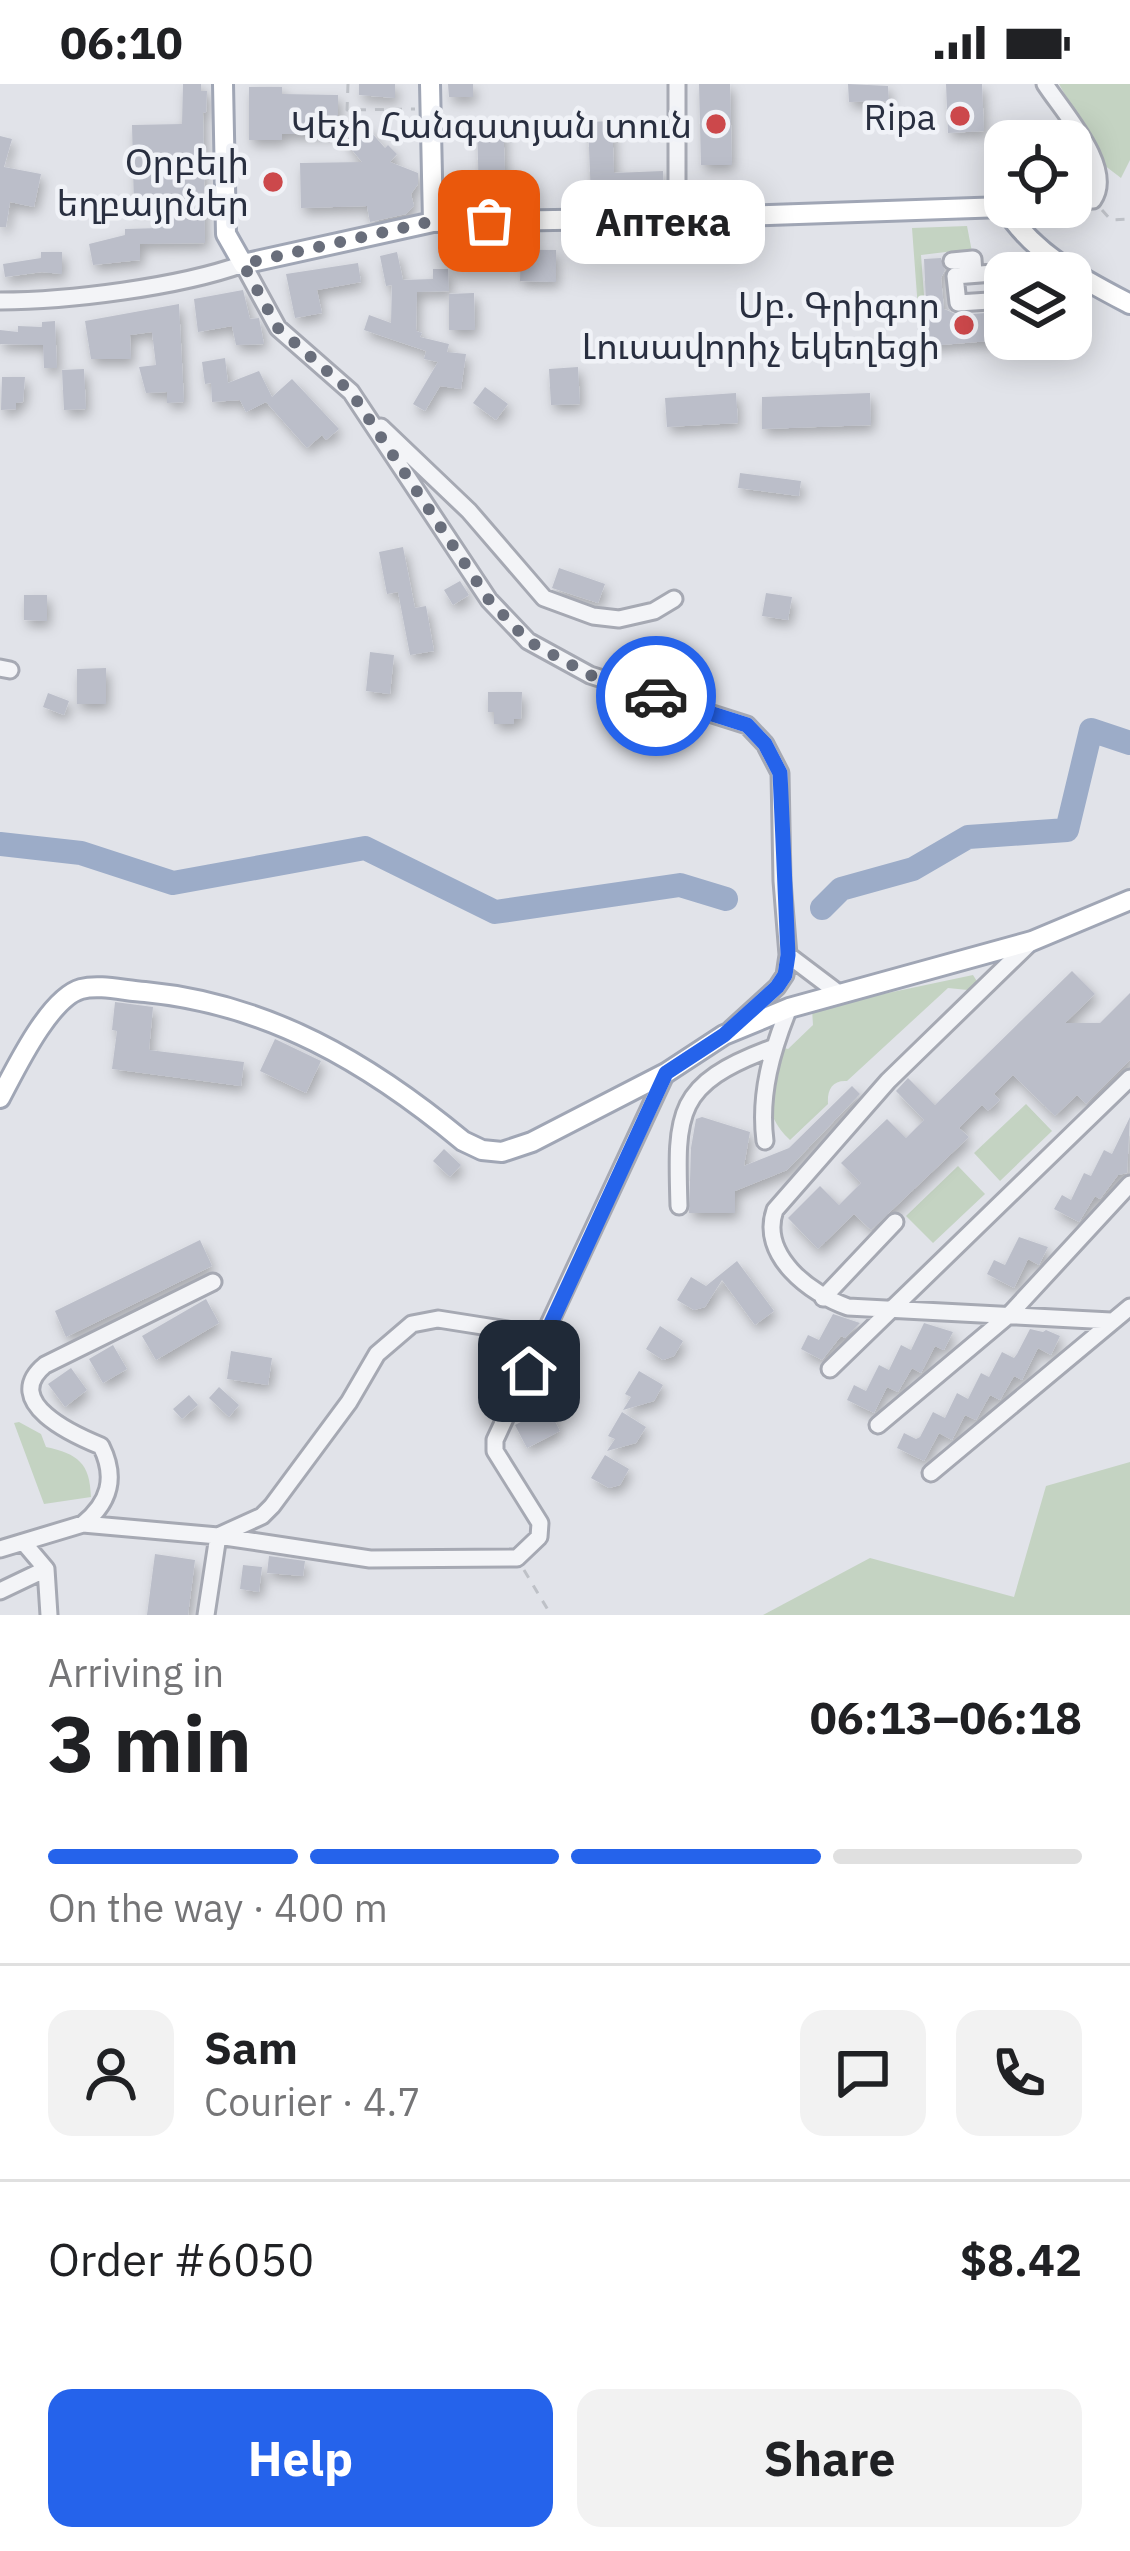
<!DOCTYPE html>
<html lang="en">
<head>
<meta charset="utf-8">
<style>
  :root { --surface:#fff; --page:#f2f2f2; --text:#202124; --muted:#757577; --line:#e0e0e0; --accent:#2563eb }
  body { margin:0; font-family:"IBM Plex Sans","Noto Sans Armenian",sans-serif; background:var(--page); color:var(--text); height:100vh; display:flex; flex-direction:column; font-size:45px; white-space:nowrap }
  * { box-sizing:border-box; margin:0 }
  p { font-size:39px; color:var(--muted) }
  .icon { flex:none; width:66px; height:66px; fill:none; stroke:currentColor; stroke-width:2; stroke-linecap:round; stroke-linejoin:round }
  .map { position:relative; height:1531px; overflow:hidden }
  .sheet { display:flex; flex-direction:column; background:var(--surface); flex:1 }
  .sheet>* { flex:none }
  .buttons { position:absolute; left:984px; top:36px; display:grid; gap:24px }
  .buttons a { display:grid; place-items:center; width:108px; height:108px; border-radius:24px; background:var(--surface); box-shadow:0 6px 30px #0003; font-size:60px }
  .pin { position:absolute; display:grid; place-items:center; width:102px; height:102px; color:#fff; margin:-51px; border-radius:24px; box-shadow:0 6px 18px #0006 }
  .courier { position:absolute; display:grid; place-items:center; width:120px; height:120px; margin:-60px; border:9px solid #2563eb; border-radius:50%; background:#fff; color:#222; box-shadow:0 3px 15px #0007 }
  .bubble { position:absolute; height:84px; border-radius:24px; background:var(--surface); box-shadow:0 6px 30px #0003; font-size:39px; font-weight:700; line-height:84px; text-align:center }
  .overview em { font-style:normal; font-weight:700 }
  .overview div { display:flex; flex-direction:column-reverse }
  .overview { display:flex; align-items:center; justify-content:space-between; height:204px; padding:0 48px }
  h1 { font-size:78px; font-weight:700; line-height:90px }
  .bar { display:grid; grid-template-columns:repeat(4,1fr); gap:18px 12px; align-content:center; height:144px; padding:0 48px }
  .bar i { height:15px; border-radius:9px; background:var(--line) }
  .bar .on { background:var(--accent) }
  .bar p { grid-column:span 4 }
  .line { display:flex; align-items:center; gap:30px; padding:0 48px; border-top:3px solid var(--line) }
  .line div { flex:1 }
  .round { display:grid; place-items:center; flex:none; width:126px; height:126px; border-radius:24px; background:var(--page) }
  .button { display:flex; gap:24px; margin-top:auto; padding:24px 48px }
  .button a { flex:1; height:138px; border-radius:24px; background:var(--accent); color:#fff; font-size:48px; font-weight:700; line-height:138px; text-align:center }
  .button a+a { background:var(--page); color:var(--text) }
  .status { display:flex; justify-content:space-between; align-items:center; height:84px; padding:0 60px; background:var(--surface); direction:ltr }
  .status svg { height:33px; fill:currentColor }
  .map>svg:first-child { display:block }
  .green { fill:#c4d3c2 }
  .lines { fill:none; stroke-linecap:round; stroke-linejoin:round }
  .river { stroke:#9cacc8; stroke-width:24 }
  .building { fill:#bbbec9; filter:url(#shadow) }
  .minor-casing { stroke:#a6a9b3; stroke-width:21 }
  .major-casing { stroke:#a0a6b5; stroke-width:24 }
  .path { stroke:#bec1c7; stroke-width:3; stroke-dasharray:9 9; stroke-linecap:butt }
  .minor { stroke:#f3f4f7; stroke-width:15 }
  .major { stroke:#fff; stroke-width:18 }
  .done { stroke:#696e7b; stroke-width:12; stroke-dasharray:0 21.6 }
  .route { stroke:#2563eb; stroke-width:15 }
  .poi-dot { fill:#cc484b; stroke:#f0f2f7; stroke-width:4.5 }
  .labels { text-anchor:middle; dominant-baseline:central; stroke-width:9; stroke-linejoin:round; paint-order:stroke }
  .poi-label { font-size:36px; fill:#292f40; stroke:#f0f2f7; text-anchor:end }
</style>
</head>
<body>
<div class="status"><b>06:10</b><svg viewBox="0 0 49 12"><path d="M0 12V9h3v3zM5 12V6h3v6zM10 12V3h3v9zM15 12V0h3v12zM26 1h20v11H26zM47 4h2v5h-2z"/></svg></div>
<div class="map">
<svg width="1130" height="1531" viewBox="0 0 1130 1531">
  <defs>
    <filter id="shadow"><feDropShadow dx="3.5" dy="6" stdDeviation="6" flood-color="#0004"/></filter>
  </defs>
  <rect width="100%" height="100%" fill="#e1e3e9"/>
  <!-- green -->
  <path class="green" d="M1059,0H1130V76L1121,94L1104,81Z
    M967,142L973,173L955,175L954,167L921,171L925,225H918L912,144Z
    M973,891L978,899L968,906L948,904L847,997C832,996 827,1006 828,1020L790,1056C757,1024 773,1004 780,963L788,965L813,941L812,925Z
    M1026,1020L1052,1047L1000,1097L974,1069Z
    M958,1082L985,1110L933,1159L906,1132Z
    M19,1338L41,1350L46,1363C78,1370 90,1379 91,1413L44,1420L14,1339Z
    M1130,1378V1531H763L870,1474L1014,1513L1046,1402Z"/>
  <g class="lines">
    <!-- river -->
    <path class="river" d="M0,760L81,769L173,799L365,764L495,828L680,801L726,815
      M822,824L841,805L913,785L968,753L1067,746L1091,646L1130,659"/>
  </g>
  <!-- building -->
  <path class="building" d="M183,0H201V7H207L206,29L203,28L205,159L140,160V176L93,181L89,160L125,151V145L160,144L159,122L134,123L132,41L182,40Z
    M359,0H395V14L359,11Z
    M448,0H473V13H449Z
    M699,0H730L732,81H701Z
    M848,0L888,2L889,17L849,18Z
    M946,0H982L984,47L948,49Z
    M249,3H282V10L338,11V50H282V56H249Z
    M612,37L614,89L663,87L664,113L591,114L588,38Z
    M503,38L506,113L479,114L477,39Z
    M363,39L385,64L388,61L397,70L390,78L418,89V100L411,110L414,122L406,130L370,138L367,122L301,124L300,79L362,78L343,55Z
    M0,52L12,55L4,83L41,90L34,123L10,118L6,143H0Z
    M521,166H556V198L520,197Z
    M41,168H62V190L42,188L5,193L3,180L41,174Z
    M397,168L403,196L433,195V185H448L449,207L417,208L416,247L422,249L420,253L449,260L447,268L466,270L461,305L440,302L425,327L413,320L438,278L424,275L426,267L364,246L369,231L391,239L392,201L386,202L380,172Z
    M941,174L945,186L941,194L944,225L958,231L1000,228L1002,256L928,262L924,175Z
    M358,179L361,198L317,206L322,229L295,234L286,190Z
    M243,206L250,235L259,234L264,260L236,261L232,242L198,248L194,215Z
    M474,209L475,246H449V210Z
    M179,220L184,318L167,319V308L146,309L139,283L156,281L152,248L130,251L131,275H91L85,237Z
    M55,237L57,284H44L43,261L0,260V246L18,248V242L42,243V238Z
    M225,274L228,299L259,287L272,313L292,295L339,345L326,356L322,351L307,364L266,318L246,328L240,316L212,318L211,299L205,300L202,278Z
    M578,283L580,320L551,321L549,285Z
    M84,285L86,325L64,326L62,286Z
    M2,293H25L23,318L16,319V325L1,326Z
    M485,303L508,320L496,336L473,319Z
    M736,309L738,339L667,343L665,314Z
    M870,309L871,341L762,345V313Z
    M740,389L801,397L799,412L738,404Z
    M403,463L415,524L426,522L434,567L410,571L398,508L387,510L379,468Z
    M559,484L605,500L598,519L552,504Z
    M460,497L469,511L453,521L444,506Z
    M766,509L792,513L788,536L762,532Z
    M24,511H47V537L24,536Z
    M370,568L394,571L390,610L366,607Z
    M106,584V620H77V585Z
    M488,608H522L521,635H514V640H494V628H488Z
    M48,609L69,617L64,631L43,623Z
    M1072,887L1095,910L1065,939H1100L1130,909V976L1086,1020L1077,1011L1055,1032L1013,991L994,1010L1000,1016L988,1027L982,1021L959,1044L969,1053L871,1146L854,1130L818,1165L788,1134L820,1102L839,1121L861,1099L841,1079L887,1035L906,1054L924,1036L896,1007L908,994L935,1021Z
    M115,918L153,923L149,966L244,978L241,1002L112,985L117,947L112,946Z
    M275,955L321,977L306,1009L260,987Z
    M852,1002L860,1010L787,1086L735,1107V1129H689L691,1064L696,1035L702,1033L750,1048L744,1082L789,1064Z
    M1130,1033L1127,1089L1118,1091L1100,1115L1095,1112L1079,1138L1054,1125L1062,1111L1071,1116L1084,1089L1091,1092L1104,1066L1112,1070Z
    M444,1065L461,1081L450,1093L433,1077Z
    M1019,1153L1048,1163L1039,1181L1028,1175L1014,1204L987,1190L994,1176L1005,1181Z
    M200,1156L212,1182L66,1253L55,1227Z
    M737,1177L774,1227L755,1241L722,1196L705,1223L694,1226L677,1216L691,1193L706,1202Z
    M206,1215L219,1239L156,1276L142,1252Z
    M833,1230L860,1239L845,1254L841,1252L822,1276L801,1265L808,1251L819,1256Z
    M924,1239L953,1248L944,1266L935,1262L921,1289L912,1284L898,1308L887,1303L874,1329L847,1316L854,1301L866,1307L879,1281L889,1286L901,1261L911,1266Z
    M660,1242L683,1257L674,1272L663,1276L646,1265Z
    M1030,1245L1043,1248L1046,1246L1060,1252L1051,1271L1038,1264L1022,1296L1014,1292L1000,1316L990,1311L976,1336L965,1331L952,1356L939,1349L924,1377L897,1364L904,1349L916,1355L920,1353L933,1328L945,1334L957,1309L968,1315L981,1289L989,1293L1002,1268L1014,1274L1017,1270Z
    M113,1261L127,1285L103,1299L89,1275Z
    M231,1267L272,1274L268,1301L227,1295Z
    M71,1284L87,1306L65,1323L48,1300Z
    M639,1287L663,1301L654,1317L623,1326L631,1313L625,1310Z
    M219,1303L239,1321L229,1333L209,1314Z
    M189,1311L198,1321L182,1335L173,1325Z
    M548,1324L560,1347L527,1364L515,1341Z
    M622,1328L646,1343L636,1359L607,1367L615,1355L608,1352Z
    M605,1371L629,1385L620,1401L609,1404L591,1394Z
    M155,1470L195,1476L188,1531H147Z
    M269,1472L305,1477L303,1492L267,1489Z
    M243,1481L262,1483L259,1508L240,1505Z"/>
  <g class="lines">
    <!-- minor casing -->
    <g class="minor-casing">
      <path id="minor" d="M677,0V134
        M1045,0C1063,28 1115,84 1093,116L1071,117
        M952,177L973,175L974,190
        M1005,216L958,219L955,192L1045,185L1059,179
        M0,217C68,217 179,203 243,180L278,244L351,308L489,516L528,557L590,591L747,641L765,660L780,689L782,797L788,871L785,891L777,903L731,945
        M381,343L469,427L544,514L593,532L619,535L654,527L674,515
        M0,584L10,586
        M1031,858L888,997L775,1126C759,1171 810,1210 848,1223L1111,1237
        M788,871L837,908
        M765,1057C759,1010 772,966 789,924
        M679,1122C676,1028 675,1000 772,964
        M823,1214L895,1138
        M830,1285L1130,994
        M878,1341L1009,1231L1130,1100
        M931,1389L1130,1223
        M83,1440C109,1419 117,1394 101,1362C74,1351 0,1318 45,1281L213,1198
        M24,1459L46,1485L49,1531
        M0,1465L83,1440L218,1452L370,1475L517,1474L539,1453L540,1439L495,1367V1356L666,989
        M0,1507L46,1485
        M206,1531L218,1452L262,1432L272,1422L349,1318L377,1270L412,1240L438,1235L546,1252"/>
    </g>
    <!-- major casing -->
    <g class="major-casing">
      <path id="major" d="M223,0L226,150L243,180L433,138L677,134L1004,123C1033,170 1082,195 1130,220
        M430,0L433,138
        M0,1014C15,986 49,914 81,905C100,900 125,907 145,908C269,920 369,979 463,1057L482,1066L502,1068L532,1058L666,989L724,951L789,924L1032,857L1130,816"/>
    </g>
    <!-- path -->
    <path class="path" d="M348,0L347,26L415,25
      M1102,126L1111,136L1130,135
      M524,1486L551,1531"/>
    <!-- minor -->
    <use href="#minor" class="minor"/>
    <!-- major -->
    <use href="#major" class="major"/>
  </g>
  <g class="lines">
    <!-- done -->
    <path class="done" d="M489,137H433L243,180L278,244L351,308L489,516L528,557L590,591L656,612"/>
    <!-- route -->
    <path class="route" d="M529,1287L666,989L724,951L777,903L785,891L788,871L780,689L765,660L747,641L656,612"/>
  </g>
  <!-- markers -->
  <g class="poi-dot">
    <circle cx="960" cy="32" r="12"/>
    <circle cx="716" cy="40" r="12"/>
    <circle cx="273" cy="98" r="12"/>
    <circle cx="964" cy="241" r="12"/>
  </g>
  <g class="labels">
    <!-- poi labels -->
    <g class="poi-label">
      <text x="936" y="32">Ripa</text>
      <text x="692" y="40">Կեչի Հանգստյան տուն</text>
      <text x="249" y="77">Օրբելի<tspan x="249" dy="41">եղբայրներ</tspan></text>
      <text x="940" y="220">Սբ. Գրիգոր<tspan x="940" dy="41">Լուսավորիչ եկեղեցի</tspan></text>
    </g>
  </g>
</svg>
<div class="buttons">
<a><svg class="icon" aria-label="locate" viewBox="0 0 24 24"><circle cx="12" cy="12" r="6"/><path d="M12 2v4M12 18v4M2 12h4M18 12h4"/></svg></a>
<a><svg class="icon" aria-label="layers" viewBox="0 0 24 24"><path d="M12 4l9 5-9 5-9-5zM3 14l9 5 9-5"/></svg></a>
</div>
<div class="pin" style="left:489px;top:137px;background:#ea580c"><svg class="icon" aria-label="bag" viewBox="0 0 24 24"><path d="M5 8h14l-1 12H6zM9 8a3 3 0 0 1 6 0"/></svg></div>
<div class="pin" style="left:529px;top:1287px;background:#1f2937"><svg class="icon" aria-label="home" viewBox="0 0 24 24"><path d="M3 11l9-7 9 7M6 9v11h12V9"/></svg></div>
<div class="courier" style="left:656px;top:612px"><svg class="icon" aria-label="car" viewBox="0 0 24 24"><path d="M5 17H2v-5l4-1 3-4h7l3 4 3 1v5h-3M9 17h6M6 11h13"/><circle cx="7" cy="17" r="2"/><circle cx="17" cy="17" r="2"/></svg></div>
<div class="bubble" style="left:561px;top:96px;width:204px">Аптека</div>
</div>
<section class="sheet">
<div class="overview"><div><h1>3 min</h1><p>Arriving in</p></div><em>06:13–06:18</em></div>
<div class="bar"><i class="on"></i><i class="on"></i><i class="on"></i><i></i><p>On the way · 400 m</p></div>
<div class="line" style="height:216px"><a class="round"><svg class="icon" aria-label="person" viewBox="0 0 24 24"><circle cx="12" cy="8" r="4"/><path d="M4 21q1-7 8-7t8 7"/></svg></a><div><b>Sam</b><p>Courier · 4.7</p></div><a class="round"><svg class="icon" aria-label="chat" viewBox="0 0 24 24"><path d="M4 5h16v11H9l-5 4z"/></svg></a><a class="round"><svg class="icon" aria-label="phone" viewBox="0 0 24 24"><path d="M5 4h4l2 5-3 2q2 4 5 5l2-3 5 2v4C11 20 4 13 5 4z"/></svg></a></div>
<div class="line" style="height:156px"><div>Order #6050</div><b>$8.42</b></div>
<div class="button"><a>Help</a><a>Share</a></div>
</section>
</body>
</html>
